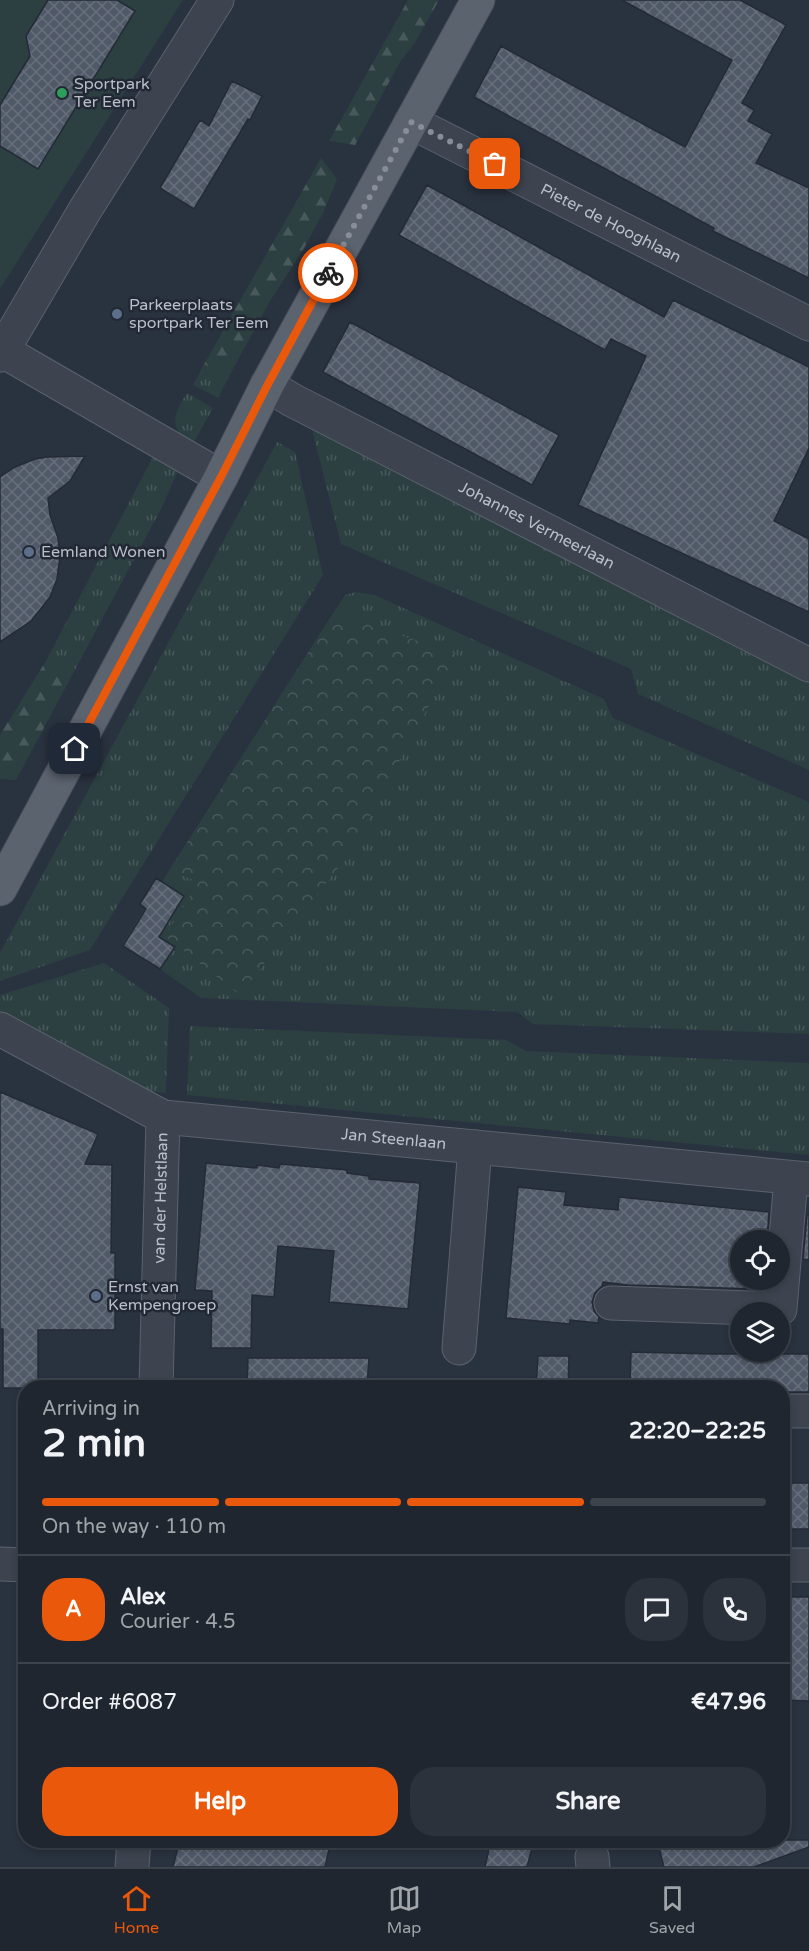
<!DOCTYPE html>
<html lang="en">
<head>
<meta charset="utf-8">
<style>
  :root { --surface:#1f262f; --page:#2c323b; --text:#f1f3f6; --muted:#a1a5aa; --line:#3c434b; --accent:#ea580c }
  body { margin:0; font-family:"Varela Round",sans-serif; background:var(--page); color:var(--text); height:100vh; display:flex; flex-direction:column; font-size:22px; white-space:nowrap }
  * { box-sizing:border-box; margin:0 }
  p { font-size:20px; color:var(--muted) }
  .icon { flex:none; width:33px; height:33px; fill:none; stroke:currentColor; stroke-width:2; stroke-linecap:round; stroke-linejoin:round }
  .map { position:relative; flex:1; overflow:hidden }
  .side { position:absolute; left:18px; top:1380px; width:772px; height:468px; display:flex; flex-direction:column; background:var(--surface); border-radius:24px; box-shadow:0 3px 9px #0003,0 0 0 2px var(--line) }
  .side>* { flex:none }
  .buttons { position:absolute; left:730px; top:1230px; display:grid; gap:12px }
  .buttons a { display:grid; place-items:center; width:60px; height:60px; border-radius:50%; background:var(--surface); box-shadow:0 3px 9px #0003,0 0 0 2px var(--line); font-size:30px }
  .pin { position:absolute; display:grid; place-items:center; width:51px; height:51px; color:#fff; margin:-26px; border-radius:12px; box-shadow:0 3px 9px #0006 }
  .courier { position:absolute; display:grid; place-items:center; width:60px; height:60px; margin:-30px; border:4px solid #ea580c; border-radius:50%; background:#fff; color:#222; box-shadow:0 2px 8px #0007 }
  .overview em { font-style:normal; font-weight:700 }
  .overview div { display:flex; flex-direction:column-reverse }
  .overview { display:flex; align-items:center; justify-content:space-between; height:102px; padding:0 24px }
  h1 { font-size:39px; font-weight:700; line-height:45px }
  .bar { display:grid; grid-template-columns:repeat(4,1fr); gap:9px 6px; align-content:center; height:72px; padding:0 24px }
  .bar i { height:8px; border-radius:4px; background:var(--line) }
  .bar .current { background:var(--accent) }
  .bar p { grid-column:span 4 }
  .line { display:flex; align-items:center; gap:15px; padding:0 24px; border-top:2px solid var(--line) }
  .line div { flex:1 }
  .round { display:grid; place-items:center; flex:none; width:63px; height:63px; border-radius:24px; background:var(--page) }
  .cta { display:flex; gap:12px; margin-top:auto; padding:12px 24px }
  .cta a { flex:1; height:69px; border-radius:24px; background:var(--accent); color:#fff; font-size:24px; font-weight:700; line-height:69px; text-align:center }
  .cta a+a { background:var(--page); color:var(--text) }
  .tab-bar { display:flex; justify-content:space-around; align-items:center; height:84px; border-top:2px solid var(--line); background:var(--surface); font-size:16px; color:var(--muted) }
  .tab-bar a { display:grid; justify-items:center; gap:3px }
  .tab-bar .current { color:var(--accent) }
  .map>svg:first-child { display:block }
  .grass { fill:url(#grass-tufts) }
  .forest { fill:url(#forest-firs) }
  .park { fill:url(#park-crowns) }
  .pitch { fill:#2c3f41 }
  .building { fill:url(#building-cross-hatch); stroke:#242b37; stroke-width:1.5 }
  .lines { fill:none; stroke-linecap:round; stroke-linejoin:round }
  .minor-casing { stroke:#5b626d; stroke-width:35 }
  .major-casing { stroke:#474d59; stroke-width:35 }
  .minor { stroke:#3d444f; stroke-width:33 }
  .major { stroke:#5b636f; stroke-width:33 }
  .done { stroke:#878e99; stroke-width:6; stroke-dasharray:0 10.8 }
  .route { stroke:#ea580c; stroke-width:8 }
  .leisure-dot { fill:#2e9e5b; stroke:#222935; stroke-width:2 }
  .service-dot { fill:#5c6f8a; stroke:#222935; stroke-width:2 }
  .labels { text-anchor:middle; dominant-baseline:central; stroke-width:5; stroke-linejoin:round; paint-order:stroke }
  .poi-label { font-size:16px; fill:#babfca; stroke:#222935; text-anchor:start }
  .street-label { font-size:16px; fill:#babfca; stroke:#222935 }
</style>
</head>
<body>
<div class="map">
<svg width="809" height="1867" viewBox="0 0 809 1867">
  <defs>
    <pattern id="grass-tufts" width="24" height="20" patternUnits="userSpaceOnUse" patternTransform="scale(1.5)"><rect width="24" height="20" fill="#2c3f41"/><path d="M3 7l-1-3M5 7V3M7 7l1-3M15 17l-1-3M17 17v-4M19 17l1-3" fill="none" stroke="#48595b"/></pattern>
    <pattern id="forest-firs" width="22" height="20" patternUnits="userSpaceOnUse" patternTransform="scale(1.5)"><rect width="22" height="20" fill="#2c3f41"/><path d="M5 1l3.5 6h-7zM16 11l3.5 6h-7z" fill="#48595b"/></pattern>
    <pattern id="park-crowns" width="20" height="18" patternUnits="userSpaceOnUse" patternTransform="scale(1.5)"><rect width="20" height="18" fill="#2c3f41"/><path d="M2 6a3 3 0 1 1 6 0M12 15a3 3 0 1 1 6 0" fill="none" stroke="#48595b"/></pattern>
    <pattern id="building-cross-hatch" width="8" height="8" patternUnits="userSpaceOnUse" patternTransform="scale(1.5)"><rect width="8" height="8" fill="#505968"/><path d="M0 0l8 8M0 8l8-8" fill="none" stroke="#676f7c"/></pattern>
  </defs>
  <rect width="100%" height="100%" fill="#29323f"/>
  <!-- grass -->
  <path class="grass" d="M204,364C213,369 223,372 233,369L218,398L193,385Z
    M187,393L213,408L193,444C167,428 173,415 187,393Z
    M311,426L809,675V770L638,694L631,669L341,544Z
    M277,442L295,452L323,575L90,950L0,981V953Z
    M154,455L178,471L162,507L68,683L47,659Z
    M356,592L375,595L604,699L613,718L809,802V1034L533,1024L517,1012L201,998L123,943L345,595Z
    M104,963L169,1008L166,1093L146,1091L0,1012V995Z
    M190,1026L506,1040L526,1051L809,1063V1155L187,1095Z"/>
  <!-- forest -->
  <path class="forest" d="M408,0H439L414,44L400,62L355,145L329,141Z
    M321,158L337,179L323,213L303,250L270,301L233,369C221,373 215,370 204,364Z
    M47,659L68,683L16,780L0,779V735Z"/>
  <!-- park -->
  <path class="park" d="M333,613L457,654L351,851L240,995L165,936L199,882L169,871Z"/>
  <!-- pitch -->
  <path class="pitch" d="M0,0H183L0,289Z"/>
  <!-- building -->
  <path class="building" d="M48,0H117L135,11L38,169L0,146V105L30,56L26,36Z
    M622,0H740L786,25L742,103L754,110L748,121L772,134L756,163L809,188V278L713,231L714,228L474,97L501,46L685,147L732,60Z
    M232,81L262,96L250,120L248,119L194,209L160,188L200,120L209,126Z
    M427,185L664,317L673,300L809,367V448L774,521L809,539V612L578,505L646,356L611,339L605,350L399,235Z
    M350,322L559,435L532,485L323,372Z
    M85,456L70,481L48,498L50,515L58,538L60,556L57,579L50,597L31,621L0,642V477L15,467L35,459L47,457Z
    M156,878L184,896L159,937L175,947L160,969L123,946L146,909L140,904Z
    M0,1092L98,1134L85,1164L112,1165L111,1253H115V1330H38V1388H3V1329H0Z
    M206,1163L257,1168V1165L279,1168L280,1164L347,1170V1173L369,1176V1179L420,1183L408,1309L329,1302L334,1251L278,1246L274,1297L252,1295L251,1348H211L212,1291L195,1290Z
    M518,1187L566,1192L564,1205L618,1210L619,1197L769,1212L767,1240H741V1280H757V1289L628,1285L603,1282L602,1286L595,1293L592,1302L594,1311L599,1317L598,1323L570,1320V1324L506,1318Z
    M807,1215H809V1260L803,1259Z
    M631,1352L713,1354H809V1392H783V1388H630Z
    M538,1356H569L568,1388H536Z
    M248,1358H369L367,1385L312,1383L311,1388H247Z
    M783,1483H809V1529H783Z
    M783,1597H809V1701L783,1700Z
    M180,1840H331L325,1867H173Z
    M491,1840H534L527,1867H485Z
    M657,1840H809V1847L754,1867H664Z"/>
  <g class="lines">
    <!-- minor casing -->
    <g class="minor-casing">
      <g id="minor">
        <path id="s1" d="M411,122L809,324"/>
        <path d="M3,351L221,477"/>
        <path d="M0,355L85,210L217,0"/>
        <path id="s2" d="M267,385L292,400L809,665"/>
        <path id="s3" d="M0,1029L163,1117L809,1179"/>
        <path d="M611,1303L780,1309L791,1178"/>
        <path d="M459,1348L475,1147"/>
        <path id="s4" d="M156,1388L163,1117"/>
        <path d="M783,1411H809"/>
        <path d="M0,1564L26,1565"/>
        <path d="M783,1565H809"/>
        <path d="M592,1857L593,1867"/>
        <path d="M132,1867L134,1840"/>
      </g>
    </g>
    <!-- major casing -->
    <g class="major-casing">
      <path id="major" d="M0,889L221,477L267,385L478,0"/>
    </g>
    <!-- minor -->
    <use href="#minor" class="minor"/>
    <!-- major -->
    <use href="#major" class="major"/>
  </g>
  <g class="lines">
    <!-- done -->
    <path class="done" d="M328,273L411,122L495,164"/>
    <!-- route -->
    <path class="route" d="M75,749L221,477L267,386L328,273"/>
  </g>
  <!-- markers -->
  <circle class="leisure-dot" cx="62" cy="93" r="6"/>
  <g class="service-dot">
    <circle cx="117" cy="314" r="6"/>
    <circle cx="29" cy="552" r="6"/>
    <circle cx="96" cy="1296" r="6"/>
  </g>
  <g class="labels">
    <!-- poi labels -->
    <g class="poi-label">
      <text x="74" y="84">Sportpark<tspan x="74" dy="18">Ter Eem</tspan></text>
      <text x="129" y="305">Parkeerplaats<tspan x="129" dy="18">sportpark Ter Eem</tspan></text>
      <text x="41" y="552">Eemland Wonen</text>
      <text x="108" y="1287">Ernst van<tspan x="108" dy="18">Kempengroep</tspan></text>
    </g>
    <!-- street labels -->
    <g class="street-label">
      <text stroke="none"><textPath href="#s1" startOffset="224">Pieter de Hooghlaan</textPath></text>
      <text stroke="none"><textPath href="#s2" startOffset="304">Johannes Vermeerlaan</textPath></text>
      <text stroke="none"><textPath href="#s3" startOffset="417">Jan Steenlaan</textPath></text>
      <text stroke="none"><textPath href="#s4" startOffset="190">van der Helstlaan</textPath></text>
    </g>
  </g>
</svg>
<div class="buttons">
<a><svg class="icon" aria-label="locate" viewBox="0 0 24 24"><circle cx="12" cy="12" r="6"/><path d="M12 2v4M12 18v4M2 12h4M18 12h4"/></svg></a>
<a><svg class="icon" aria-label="layers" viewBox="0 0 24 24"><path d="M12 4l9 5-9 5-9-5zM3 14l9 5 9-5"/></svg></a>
</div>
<div class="pin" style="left:495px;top:164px;background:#ea580c"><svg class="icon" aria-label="bag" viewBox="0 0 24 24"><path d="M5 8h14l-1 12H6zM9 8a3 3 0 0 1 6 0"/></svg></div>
<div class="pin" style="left:75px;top:749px;background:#1f2937"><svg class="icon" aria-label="home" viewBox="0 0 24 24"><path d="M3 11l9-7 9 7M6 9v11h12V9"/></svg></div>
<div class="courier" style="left:328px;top:273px"><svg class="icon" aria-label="bike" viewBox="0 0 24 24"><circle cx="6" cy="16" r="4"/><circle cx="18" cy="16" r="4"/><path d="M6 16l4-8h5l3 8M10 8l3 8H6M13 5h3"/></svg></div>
<section class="side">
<div class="overview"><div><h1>2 min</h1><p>Arriving in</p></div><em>22:20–22:25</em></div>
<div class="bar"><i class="current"></i><i class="current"></i><i class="current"></i><i></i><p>On the way · 110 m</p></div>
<div class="line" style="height:108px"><b class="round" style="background:var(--accent);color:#fff">A</b><div><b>Alex</b><p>Courier · 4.5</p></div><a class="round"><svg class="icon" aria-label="chat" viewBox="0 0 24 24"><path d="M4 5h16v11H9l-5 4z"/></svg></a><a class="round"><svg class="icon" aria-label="phone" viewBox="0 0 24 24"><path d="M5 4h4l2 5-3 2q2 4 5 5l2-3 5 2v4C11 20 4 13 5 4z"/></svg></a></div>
<div class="line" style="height:78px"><div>Order #6087</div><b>€47.96</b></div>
<div class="cta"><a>Help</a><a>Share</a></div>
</section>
</div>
<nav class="tab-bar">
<a class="current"><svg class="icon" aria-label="home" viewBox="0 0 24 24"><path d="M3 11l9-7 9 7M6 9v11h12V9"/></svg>Home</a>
<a><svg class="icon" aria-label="map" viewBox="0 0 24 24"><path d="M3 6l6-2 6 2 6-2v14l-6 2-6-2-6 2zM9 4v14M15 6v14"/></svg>Map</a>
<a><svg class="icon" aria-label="saved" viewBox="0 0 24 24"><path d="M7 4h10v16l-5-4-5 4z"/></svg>Saved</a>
</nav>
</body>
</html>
